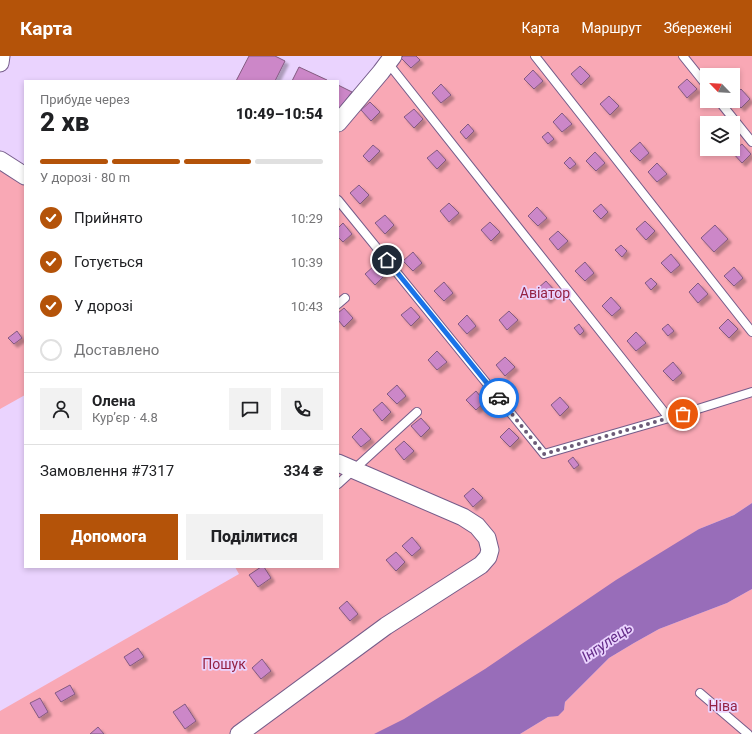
<!DOCTYPE html>
<html lang="uk">
<head>
<meta charset="utf-8">
<style>
  :root { --surface:#fff; --page:#f2f2f2; --text:#202124; --muted:#757577; --line:#e0e0e0; --accent:#b45309 }
  body { margin:0; font-family:Roboto,sans-serif; background:var(--page); color:var(--text); height:100vh; display:flex; flex-direction:column; font-size:15px; white-space:nowrap }
  * { box-sizing:border-box; margin:0 }
  p { font-size:13px; color:var(--muted) }
  .icon { flex:none; width:22px; height:22px; fill:none; stroke:currentColor; stroke-width:2; stroke-linecap:round; stroke-linejoin:round }
  .map { position:relative; flex:1; overflow:hidden }
  .drawer { position:absolute; left:24px; top:24px; width:315px; height:488px; display:flex; flex-direction:column; background:var(--surface); border-radius:0px; box-shadow:0 2px 6px #0003 }
  .drawer>* { flex:none }
  .needle { width:26px; rotate:295deg }
  .buttons { position:absolute; left:700px; top:12px; display:grid; gap:8px }
  .buttons a { display:grid; place-items:center; width:40px; height:40px; border-radius:0px; background:var(--surface); box-shadow:0 2px 6px #0003; font-size:20px }
  .pin { position:absolute; display:grid; place-items:center; width:34px; height:34px; color:#fff; margin:-17px; border:2px solid #fff; border-radius:50%; box-shadow:0 1px 4px #0007 }
  .courier { position:absolute; display:grid; place-items:center; width:40px; height:40px; margin:-20px; border:3px solid #1a73e8; border-radius:50%; background:#fff; color:#222; box-shadow:0 1px 5px #0007 }
  .head em { font-style:normal; font-weight:800 }
  .head div { display:flex; flex-direction:column-reverse }
  .head { display:flex; align-items:center; justify-content:space-between; height:68px; padding:0 16px }
  h1 { font-size:26px; font-weight:800; line-height:30px }
  .bar { display:grid; grid-template-columns:repeat(4,1fr); gap:6px 4px; align-content:center; height:48px; padding:0 16px }
  .bar i { height:5px; border-radius:3px; background:var(--line) }
  .bar .active { background:var(--accent) }
  .bar p { grid-column:span 4 }
  .line { display:flex; align-items:center; gap:10px; padding:0 16px; border-top:1px solid var(--line) }
  .line div { flex:1 }
  .round { display:grid; place-items:center; flex:none; width:42px; height:42px; border-radius:0px; background:var(--page) }
  ol { padding:0 16px; list-style:none }
  li { display:flex; align-items:center; gap:12px; height:44px }
  li p { margin-inline-start:auto }
  li .icon { padding:4px; border-radius:50%; background:var(--accent); color:#fff; stroke-width:4 }
  li:last-child { color:var(--muted) }
  li i { width:22px; height:22px; border:2px solid var(--line); border-radius:50% }
  .primary-button { display:flex; gap:8px; margin-top:auto; padding:8px 16px }
  .primary-button a { flex:1; height:46px; border-radius:0px; background:var(--accent); color:#fff; font-size:16px; font-weight:800; line-height:46px; text-align:center }
  .primary-button a+a { background:var(--page); color:var(--text) }
  header { display:flex; align-items:center; gap:24px; box-sizing:border-box; height:56px; padding:0 20px; background:var(--accent); color:#fff }
  header strong { font-size:19px }
  nav { display:flex; gap:22px; margin-inline-start:auto; font-size:14px }
  .map>svg:first-child { display:block }
  .green { fill:#f9a8b5; fill-rule:evenodd }
  .water { fill:#986db9 }
  .building { fill:#cc87c8; stroke:#835a80; filter:url(#shadow) }
  .lines { fill:none; stroke-linecap:round; stroke-linejoin:round }
  .lane-casing { stroke:#755c8a; stroke-width:10 }
  .street-casing { stroke:#755c8a; stroke-width:19 }
  .lane { stroke:#fff; stroke-width:8 }
  .street { stroke:#fff; stroke-width:17 }
  .done { stroke:#6b5b77; stroke-width:4; stroke-dasharray:0 7.2 }
  .route { stroke:#1a73e8; stroke-width:5 }
  .labels { text-anchor:middle; dominant-baseline:central; stroke-width:3.5; stroke-linejoin:round; paint-order:stroke }
  .park-label { font-size:14px; fill:#942243; stroke:#ead3fe }
  .water-label { font-size:15px; font-style:italic; fill:#632b88; stroke:#ead3fe }
</style>
</head>
<body>
<header>
<strong>Карта</strong>
<nav><a>Карта</a><a>Маршрут</a><a>Збережені</a></nav>
</header>
<div class="map">
<svg width="752" height="678" viewBox="0 0 752 678">
  <defs>
    <filter id="shadow"><feDropShadow dx="3.5" dy="3.5" stdDeviation="1" flood-color="#0004"/></filter>
  </defs>
  <rect width="100%" height="100%" fill="#ead3fe"/>
  <!-- green -->
  <path class="green" d="M393,0H752V447L734,459L699,473L408,678H0V655L239,518L235,511H338V67ZM707,19H733V45H707ZM707,67H733V93H707Z
    M0,111L25,127V339L0,353Z
    M752,533V678H520L548,661L558,659L564,654L565,646L609,602L634,587L659,573L727,547Z"/>
  <!-- water -->
  <path class="water" d="M752,447V533L727,547L659,573L634,587L609,602L565,646L564,654L558,660L548,661L520,678H374L404,663L485,613L616,524L699,473L734,459Z"/>
  <!-- building -->
  <path class="building" d="M249,0H275L285,5L275,25H236Z
    M403,0H416L420,4L411,12L401,2Z
    M580,10L590,20L581,29L571,18Z
    M299,11L327,24L326,25H292Z
    M533,14L543,25L534,33L524,23Z
    M687,23L697,33L687,42L678,31Z
    M441,28L451,39L441,47L432,37Z
    M338,29L352,36L338,54Z
    M741,33L750,43L741,52L733,43V40Z
    M609,40L619,50L610,59L600,48Z
    M370,46L380,56L371,65L361,54Z
    M414,53L423,63L414,72L404,61Z
    M562,57L572,68L562,76L553,66Z
    M717,61L723,67H709Z
    M468,68L474,75L466,83L460,76Z
    M548,76L554,83L548,88L542,81Z
    M640,86L649,97L640,105L630,95Z
    M742,88L751,98L742,107L732,96Z
    M373,89L380,95L369,106L363,100Z
    M437,94L446,104L437,113L427,102Z
    M595,96L605,107L596,115L586,105Z
    M570,101L576,108L570,113L564,107Z
    M657,107L667,118L657,126L648,116Z
    M359,129L369,139L360,148L350,137Z
    M449,147L459,157L449,166L440,155Z
    M601,148L608,156L601,163L593,155Z
    M537,151L547,162L538,170L528,160Z
    M385,159L394,169L385,178L375,167Z
    M645,165L655,175L646,184L636,173Z
    M490,166L500,176L491,185L481,174Z
    M343,167L352,178L343,186L338,181V172Z
    M715,169L728,183L714,196L701,182Z
    M558,175L568,185L558,194L549,183Z
    M621,189L627,195L622,201L615,194Z
    M413,196L422,207L413,215L403,205Z
    M671,198L680,209L671,217L661,207Z
    M585,206L594,217L585,225L575,215Z
    M374,210L384,220L375,229L365,218Z
    M734,211L743,222L734,230L724,220Z
    M651,222L657,228L651,234L645,227Z
    M546,225L556,236L547,244L537,233Z
    M444,226L453,237L444,245L434,235Z
    M698,227L708,238L698,247L689,236Z
    M611,241L621,252L612,260L602,250Z
    M411,251L420,261L411,270L401,259Z
    M344,252L353,262L344,271L338,264V257Z
    M509,255L518,264L507,274L499,264Z
    M467,259L476,270L467,278L458,268Z
    M728,263L738,273L729,282L719,272Z
    M579,268L584,275L580,279L574,272Z
    M668,268L674,275L668,280L662,273Z
    M17,275L22,282L14,288L8,282Z
    M636,276L646,287L636,295L627,285Z
    M437,295L447,306L437,314L428,304Z
    M505,301L515,311L505,320L496,309Z
    M673,306L682,317L673,325L663,315Z
    M397,329L406,340L397,348L387,338Z
    M476,335L485,346L476,354L466,344Z
    M560,341L569,351L560,360L551,349Z
    M382,346L391,356L382,365L373,354Z
    M421,362L430,372L421,381L411,370Z
    M361,372L371,383L361,391L352,381Z
    M509,372L519,382L510,391L500,381Z
    M404,385L414,395L404,404L395,393Z
    M573,401L579,409L574,413L568,405Z
    M473,432L483,442L473,451L464,440Z
    M412,481L421,492L412,500L402,490Z
    M396,496L405,506L396,515L386,504Z
    M261,511H264L271,522L258,531L249,519Z
    M347,545L358,558L350,565L339,552Z
    M138,592L144,601L130,610L124,601Z
    M262,603L271,615L261,623L252,612Z
    M70,629L75,638L61,646L55,637Z
    M40,642L48,656L39,662L30,647Z
    M185,648L196,665L185,673L173,656Z
    M98,671L104,678H90Z"/>
  <g class="lines">
    <!-- lane casing -->
    <g class="lane-casing">
      <path id="lane" d="M535,0L752,276
        M683,0L707,30
        M388,7L669,362
        M719,45L752,86
        M338,144L544,398L669,362L752,336
        M338,248L345,242
        M338,428L417,356
        M700,637L748,678"/>
    </g>
    <!-- street casing -->
    <g class="street-casing">
      <path id="street" d="M0,7L1,0
        M338,67L381,16L393,0
        M0,104L25,120
        M239,678L386,570L481,509L488,501L490,494L487,482L477,470L463,461L338,407"/>
    </g>
    <!-- lane -->
    <use href="#lane" class="lane"/>
    <!-- street -->
    <use href="#street" class="street"/>
  </g>
  <g class="lines">
    <!-- done -->
    <path class="done" d="M499,342L544,398L683,358"/>
    <!-- route -->
    <path class="route" d="M387,204L499,342"/>
  </g>
  <g class="labels">
    <!-- park labels -->
    <g class="park-label">
      <text x="545" y="237">Авіатор</text>
      <text x="224" y="608">Пошук</text>
      <text x="723" y="650">Ніва</text>
    </g>
    <!-- water labels -->
    <g class="water-label">
      <text transform="translate(607 586) rotate(-34)">Інгулець</text>
    </g>
  </g>
</svg>
<div class="buttons">
<a><svg class="needle" viewBox="-14 -14 28 28"><path d="M0-13l5 13h-10z" fill="#e53935"/><path d="M0 13l5-13h-10z" fill="#757577"/></svg></a>
<a><svg class="icon" aria-label="layers" viewBox="0 0 24 24"><path d="M12 4l9 5-9 5-9-5zM3 14l9 5 9-5"/></svg></a>
</div>
<div class="pin" style="left:683px;top:358px;background:#ea580c"><svg class="icon" aria-label="bag" viewBox="0 0 24 24"><path d="M5 8h14l-1 12H6zM9 8a3 3 0 0 1 6 0"/></svg></div>
<div class="pin" style="left:387px;top:204px;background:#1f2937"><svg class="icon" aria-label="home" viewBox="0 0 24 24"><path d="M3 11l9-7 9 7M6 9v11h12V9"/></svg></div>
<div class="courier" style="left:499px;top:342px"><svg class="icon" aria-label="car" viewBox="0 0 24 24"><path d="M5 17H2v-5l4-1 3-4h7l3 4 3 1v5h-3M9 17h6M6 11h13"/><circle cx="7" cy="17" r="2"/><circle cx="17" cy="17" r="2"/></svg></div>
<section class="drawer">
<div class="head"><div><h1>2 хв</h1><p>Прибуде через</p></div><em>10:49–10:54</em></div>
<div class="bar"><i class="active"></i><i class="active"></i><i class="active"></i><i></i><p>У дорозі · 80 m</p></div>
<ol>
<li><svg class="icon" aria-label="check" viewBox="0 0 24 24"><path d="M5 12l5 5 9-10"/></svg>Прийнято<p>10:29</p></li>
<li><svg class="icon" aria-label="check" viewBox="0 0 24 24"><path d="M5 12l5 5 9-10"/></svg>Готується<p>10:39</p></li>
<li><svg class="icon" aria-label="check" viewBox="0 0 24 24"><path d="M5 12l5 5 9-10"/></svg>У дорозі<p>10:43</p></li>
<li><i></i>Доставлено</li>
</ol>
<div class="line" style="height:72px"><a class="round"><svg class="icon" aria-label="person" viewBox="0 0 24 24"><circle cx="12" cy="8" r="4"/><path d="M4 21q1-7 8-7t8 7"/></svg></a><div><b>Олена</b><p>Кур’єр · 4.8</p></div><a class="round"><svg class="icon" aria-label="chat" viewBox="0 0 24 24"><path d="M4 5h16v11H9l-5 4z"/></svg></a><a class="round"><svg class="icon" aria-label="phone" viewBox="0 0 24 24"><path d="M5 4h4l2 5-3 2q2 4 5 5l2-3 5 2v4C11 20 4 13 5 4z"/></svg></a></div>
<div class="line" style="height:52px"><div>Замовлення #7317</div><b>334 ₴</b></div>
<div class="primary-button"><a>Допомога</a><a>Поділитися</a></div>
</section>
</div>
</body>
</html>
